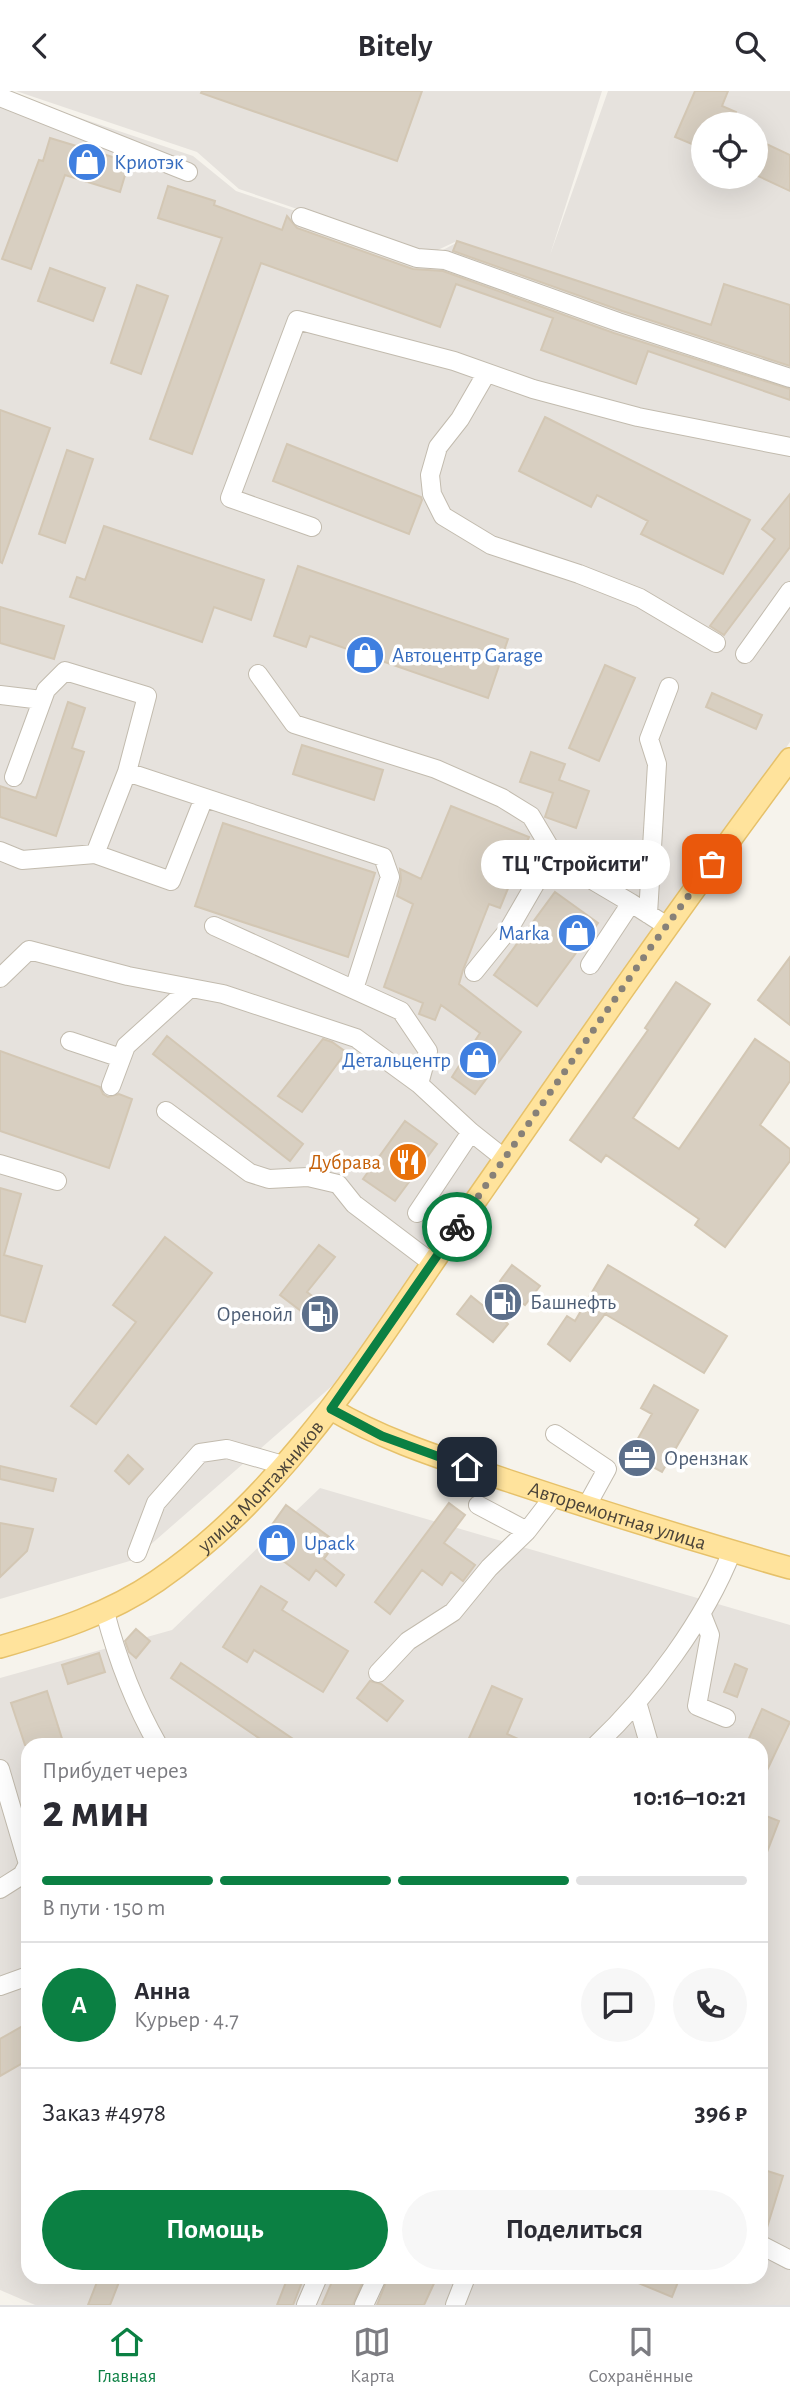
<!DOCTYPE html>
<html lang="ru">
<head>
<meta charset="utf-8">
<style>
  :root { --surface:#fff; --page:#f7f7f7; --text:#2b2b33; --muted:#7c7c81; --line:#e1e1e2; --accent:#0b8043 }
  body { margin:0; font-family:"Alegreya Sans",sans-serif; background:var(--page); color:var(--text); height:100vh; display:flex; flex-direction:column; font-size:26px; white-space:nowrap }
  * { box-sizing:border-box; margin:0 }
  p { font-size:23px; color:var(--muted) }
  .icon { flex:none; width:38px; height:38px; fill:none; stroke:currentColor; stroke-width:2; stroke-linecap:round; stroke-linejoin:round }
  .map { position:relative; flex:1; overflow:hidden }
  .side { position:absolute; left:21px; top:1647px; width:747px; height:546px; display:flex; flex-direction:column; background:var(--surface); border-radius:21px; box-shadow:0 7px 28px #0002 }
  .side>* { flex:none }
  .tools { position:absolute; left:691px; top:21px; display:grid; gap:14px }
  .tools a { display:grid; place-items:center; width:77px; height:77px; border-radius:50%; background:var(--surface); box-shadow:0 7px 28px #0002; font-size:35px }
  .pin { position:absolute; display:grid; place-items:center; width:60px; height:60px; color:#fff; margin:-30px; border-radius:14px; box-shadow:0 4px 10px #0006 }
  .courier { position:absolute; display:grid; place-items:center; width:70px; height:70px; margin:-35px; border:5px solid #0b8043; border-radius:50%; background:#fff; color:#222; box-shadow:0 2px 9px #0007 }
  .bubble { position:absolute; height:49px; border-radius:24px; background:var(--surface); box-shadow:0 7px 28px #0002; font-size:23px; font-weight:600; line-height:49px; text-align:center }
  .summary em { font-style:normal; font-weight:600 }
  .summary div { display:flex; flex-direction:column-reverse }
  .summary { display:flex; align-items:center; justify-content:space-between; height:119px; padding:0 21px }
  h1 { font-size:46px; font-weight:600; line-height:52px }
  .bar { display:grid; grid-template-columns:repeat(4,1fr); gap:10px 7px; align-content:center; height:84px; padding:0 21px }
  .bar i { height:9px; border-radius:5px; background:var(--line) }
  .bar .current { background:var(--accent) }
  .bar p { grid-column:span 4 }
  .line { display:flex; align-items:center; gap:18px; padding:0 21px; border-top:2px solid var(--line) }
  .line div { flex:1 }
  .round { display:grid; place-items:center; flex:none; width:74px; height:74px; border-radius:37px; background:var(--page) }
  .primary-button { display:flex; gap:14px; margin-top:auto; padding:14px 21px }
  .primary-button a { flex:1; height:80px; border-radius:42px; background:var(--accent); color:#fff; font-size:28px; font-weight:600; line-height:80px; text-align:center }
  .primary-button a+a { background:var(--page); color:var(--text) }
  header { display:flex; justify-content:space-between; align-items:center; height:91px; padding:0 21px; background:var(--surface); font-size:32px; font-weight:600 }
  .dock { display:flex; justify-content:space-around; align-items:center; height:98px; border-top:2px solid var(--line); background:var(--surface); font-size:19px; color:var(--muted) }
  .dock a { display:grid; justify-items:center; gap:4px }
  .dock .current { color:var(--accent) }
  .map>svg:first-child { display:block }
  .industrial { fill:#e6e2dd; fill-rule:evenodd }
  .building { fill:#d8cfc1; stroke:#d3c7b4; stroke-width:2 }
  .lines { fill:none; stroke-linecap:round; stroke-linejoin:round }
  .minor-casing { stroke:#c2bbae; stroke-width:20 }
  .major-casing { stroke:#e6c16a; stroke-width:24 }
  .minor { stroke:#fff; stroke-width:18 }
  .major { stroke:#ffe39c; stroke-width:21 }
  .done { stroke:#878178; stroke-width:7; stroke-dasharray:0 12.6 }
  .route { stroke:#0b8043; stroke-width:9 }
  .labels { text-anchor:middle; dominant-baseline:central; stroke-width:7; stroke-linejoin:round; paint-order:stroke }
  .shop-label { font-size:21px; fill:#366cbe; stroke:#fff; text-anchor:start }
  .food-label { font-size:21px; fill:#c56008; stroke:#fff; text-anchor:end }
  .service-label { font-size:21px; fill:#4e5e75; stroke:#fff; text-anchor:start }
  .street-label { font-size:21px; fill:#4b4439; stroke:#fff }
</style>
</head>
<body>
<header><svg class="icon" aria-label="back" viewBox="0 0 24 24"><path d="M15 5l-7 7 7 7"/></svg>Bitely<svg class="icon" aria-label="search" viewBox="0 0 24 24"><circle cx="10" cy="10" r="6"/><path d="M15 15l6 6"/></svg></header>
<div class="map">
<svg width="790" height="2214" viewBox="0 0 790 2214">
  <rect width="100%" height="100%" fill="#f6f3ec"/>
  <!-- industrial -->
  <path class="industrial" d="M0,0L193,65L236,100L430,166L456,152L544,180L457,150L429,163L239,98L197,61L16,0H602L550,164L608,0H790V651L340,1288L133,1469L0,1508ZM704,33H756V86H704Z
    M320,1397L790,1534V2214H35L0,2199V1587L172,1539ZM28,1654H761V2186H28Z"/>
  <!-- building -->
  <path class="building" d="M202,0H422L397,70L201,2Z
    M695,0H728L722,15L736,21L731,33H704V58L675,46Z
    M50,47L129,71L120,101L65,84L31,178L2,168L39,69L43,70Z
    M756,48L790,64V100L756,84Z
    M168,95L215,110L214,114L282,139L287,125L297,137L413,178L443,180L614,242L790,298V309L648,260L636,293L541,259L553,227L456,193L440,236L261,172L192,363L150,348L222,147L158,127Z
    M457,150L711,234L724,193L790,214V275L622,220L453,160Z
    M50,177L105,197L93,230L38,210Z
    M137,194L168,205L141,283L111,272Z
    M0,319L50,337L2,472L0,471Z
    M545,326L750,429L723,483L641,443L648,430L597,404L591,416L519,380Z
    M287,353L421,406L422,409L409,443L273,390Z
    M67,359L93,368L65,452L39,443Z
    M790,403V456L724,544L710,535L775,448L762,438Z
    M104,435L264,489L251,529L214,516L202,551L70,506L77,486L85,489Z
    M298,475L508,548L488,607L310,545L306,556L274,545Z
    M0,516L64,535L54,568L0,552Z
    M605,574L635,587L599,670L569,657Z
    M712,602L762,624L756,638L706,616Z
    M68,611L85,617L72,657L84,661L56,745L0,726V695L36,707Z
    M302,654L383,679L374,709L293,683Z
    M531,661L565,673L559,689L589,700L576,737L545,726L553,702L520,691Z
    M451,715L529,746L500,817L489,813L463,879L459,893L521,941L475,1003L452,986L480,942L441,914L435,929L419,923L423,912L384,896L413,813L397,805L401,789L400,778L421,788Z
    M223,732L375,782L348,866L195,815Z
    M555,801L598,832L537,915L494,884Z
    M790,866V934L758,909Z
    M676,891L710,913L633,1027L679,1058L755,948L790,972V990L760,1034L790,1058V1070L725,1156L695,1134L699,1128L606,1064L601,1071L570,1049L648,939L645,937Z
    M167,945L303,1053L290,1070L153,963Z
    M323,948L332,951L346,961L302,1021L278,1005Z
    M0,960L100,996L103,1003L108,1006L119,1003L132,1008L109,1077L0,1040Z
    M405,1030L437,1053L395,1110L363,1088Z
    M0,1097L21,1103L4,1164L42,1175L25,1231L0,1224Z
    M165,1146L212,1182L96,1333L71,1315L136,1231L113,1214Z
    M319,1154L335,1166L307,1201L337,1224L326,1239L280,1204Z
    M512,1174L540,1195L525,1214L517,1208L502,1227L508,1233L493,1251L457,1223L471,1205L486,1217L505,1194L500,1190Z
    M608,1174L727,1245L704,1282L605,1223L570,1270L548,1253L567,1225L575,1230Z
    M654,1294L698,1319L662,1381L629,1363L652,1323L641,1317Z
    M128,1364L143,1378L129,1393L115,1380Z
    M0,1375L56,1388L53,1400L0,1388Z
    M449,1412L465,1424L444,1452L475,1474L463,1490L451,1481L442,1494L422,1479L390,1523L375,1511Z
    M286,1414L336,1451L324,1468L344,1484L336,1495L316,1479L309,1489L259,1452Z
    M0,1432L33,1438L27,1460L0,1486Z
    M261,1495L287,1511L282,1519L348,1560L323,1601L254,1559L247,1571L223,1556Z
    M136,1538L150,1550L136,1567L129,1561L125,1550Z
    M99,1562L105,1581L68,1593L62,1574Z
    M181,1572L302,1654H269L171,1587Z
    M735,1573L747,1578L737,1606L724,1601Z
    M370,1590L381,1593L403,1610L387,1630L357,1607Z
    M492,1595L522,1608L507,1643L531,1654H466Z
    M47,1600L64,1654H25L11,1612Z
    M762,1618L790,1631L761,1692V1654H746Z
    M761,1723L779,1730L762,1774H761Z
    M28,1932V1969L0,1985V1948Z
    M761,2078L783,2085L765,2143H761Z
    M99,2186H121L110,2214H88Z
    M288,2186H304L293,2214H277Z
    M334,2186H365L353,2214H322Z
    M388,2186H437L424,2214H377Z
    M624,2186H680L672,2206Z"/>
  <g class="lines">
    <!-- minor casing -->
    <g class="minor-casing">
      <path id="minor" d="M0,6L188,81
        M301,126L417,167L445,169L618,231L790,287
        M486,283L460,328L438,356L430,384L432,403L443,425L491,454L579,483L640,507L716,552
        M312,436L230,407L297,229L454,270L533,298L638,326L790,356
        M745,563L790,500
        M258,583L294,633L436,678L502,707L531,725L553,762L570,776L631,812L667,835
        M0,604L42,609
        M14,686L46,599L65,580L147,605L127,681L383,766L390,786L354,898
        M0,760L22,769L95,763L127,681
        M95,763L171,790L204,707
        M648,823L657,673L649,648L669,596
        M214,835L401,920L428,960L419,993
        M590,874L631,812
        M474,881L509,838L553,762
        M0,887L29,859L128,885L223,903L356,947L419,993L471,1041L505,1068
        M70,950L121,967
        M111,995L126,955L190,897
        M166,1020L250,1082L269,1088L308,1086L338,1093L354,1113L432,1172
        M0,1073L57,1090
        M417,1122L471,1041
        M555,1343L607,1378L586,1416
        M478,1414L527,1440L554,1405
        M137,1462L156,1412L200,1362L227,1358L283,1374
        M105,1521C117,1567 134,1612 158,1654
        M702,1524L710,1544L697,1615L726,1627
        M378,1582L408,1550L453,1521L489,1477L527,1440
        M637,1611L648,1649L646,1654
        M596,1654C650,1603 705,1529 732,1460
        M0,1678L28,1773
        M0,1798L22,1784L28,1773
        M0,1895L28,1885
        M761,2154L790,2169
        M306,2214L318,2186
        M364,2214L377,2186
        M455,2214L466,2186"/>
    </g>
    <!-- major casing -->
    <g class="major-casing">
      <g id="major">
        <path id="s1" d="M331,1318C387,1351 448,1369 509,1390C602,1421 696,1450 790,1477"/>
        <path id="s2" d="M0,1556C55,1540 109,1523 157,1490C290,1399 374,1255 465,1125C572,971 678,818 790,668"/>
      </g>
    </g>
    <!-- minor -->
    <use href="#minor" class="minor"/>
    <!-- major -->
    <use href="#major" class="major"/>
  </g>
  <g class="lines">
    <!-- done -->
    <path class="done" d="M457,1136L651,856L712,773"/>
    <!-- route -->
    <path class="route" d="M457,1136L331,1318L382,1345L467,1376"/>
  </g>
  <!-- icons -->
  <defs>
    <g id="shop-disc" transform="scale(2.0125)"><circle r="9.5" fill="#3f7fe0" stroke="#fff"/><path d="M-5-2.5h2.3a2.7 3.5 0 0 1 5.4 0H5L5.5 6h-11ZM-1.5-2.5h3a1.5 2.3 0 0 0-3 0Z" fill="#fff"/></g>
    <g id="restaurant-disc" transform="scale(2.0125)"><circle r="9.5" fill="#e8710a" stroke="#fff"/><path d="M-5-6h1v4h1v-4h1v4h1v-4h1v5L-1.5 .5V6h-2V.5L-5-1ZM5-6V6H3V1.5H1.5Q1.5-4 5-6Z" fill="#fff"/></g>
    <g id="fuel-disc" transform="scale(2.0125)"><circle r="9.5" fill="#5c6f8a" stroke="#fff"/><path d="M-5.5-6h7V0h2V4h1.3V-2.5L3-4.5l.8-.8L6-3V5H2.5V1h-1V6h-7ZM-4.2-4.7v3.2H.2V-4.7Z" fill="#fff"/></g>
    <g id="office-disc" transform="scale(2.0125)"><circle r="9.5" fill="#5c6f8a" stroke="#fff"/><path d="M-6-3h4V-5.5h4V-3h4V5H-6ZM-1-4.5V-3h2v-1.5ZM-6 0V1H6V0Z" fill="#fff"/></g>
  </defs>
  <g fill-rule="evenodd">
    <use href="#shop-disc" x="87" y="71"/>
    <use href="#shop-disc" x="365" y="564"/>
    <use href="#shop-disc" x="577" y="842"/>
    <use href="#shop-disc" x="478" y="969"/>
    <use href="#restaurant-disc" x="408" y="1071"/>
    <use href="#fuel-disc" x="503" y="1211"/>
    <use href="#fuel-disc" x="320" y="1223"/>
    <use href="#office-disc" x="637" y="1367"/>
    <use href="#shop-disc" x="277" y="1452"/>
  </g>
  <g class="labels">
    <!-- shop labels -->
    <g class="shop-label">
      <text x="114" y="71">Криотэк</text>
      <text x="392" y="564">Автоцентр Garage</text>
      <text x="550" y="842" text-anchor="end">Marka</text>
      <text x="451" y="969" text-anchor="end">Детальцентр</text>
      <text x="304" y="1452">Upack</text>
    </g>
    <!-- food labels -->
    <g class="food-label">
      <text x="381" y="1071">Дубрава</text>
    </g>
    <!-- service labels -->
    <g class="service-label">
      <text x="530" y="1211">Башнефть</text>
      <text x="293" y="1223" text-anchor="end">Оренойл</text>
      <text x="664" y="1367">Орензнак</text>
    </g>
    <!-- street labels -->
    <g class="street-label">
      <text stroke="none"><textPath href="#s2" startOffset="312">улица Монтажников</textPath></text>
      <text stroke="none"><textPath href="#s1" startOffset="306">Авторемонтная улица</textPath></text>
    </g>
  </g>
</svg>
<div class="tools">
<a><svg class="icon" aria-label="locate" viewBox="0 0 24 24"><circle cx="12" cy="12" r="6"/><path d="M12 2v4M12 18v4M2 12h4M18 12h4"/></svg></a>
</div>
<div class="pin" style="left:712px;top:773px;background:#ea580c"><svg class="icon" aria-label="bag" viewBox="0 0 24 24"><path d="M5 8h14l-1 12H6zM9 8a3 3 0 0 1 6 0"/></svg></div>
<div class="pin" style="left:467px;top:1376px;background:#1f2937"><svg class="icon" aria-label="home" viewBox="0 0 24 24"><path d="M3 11l9-7 9 7M6 9v11h12V9"/></svg></div>
<div class="courier" style="left:457px;top:1136px"><svg class="icon" aria-label="bike" viewBox="0 0 24 24"><circle cx="6" cy="16" r="4"/><circle cx="18" cy="16" r="4"/><path d="M6 16l4-8h5l3 8M10 8l3 8H6M13 5h3"/></svg></div>
<div class="bubble" style="left:481px;top:749px;width:189px">ТЦ &quot;Стройсити&quot;</div>
<section class="side">
<div class="summary"><div><h1>2 мин</h1><p>Прибудет через</p></div><em>10:16–10:21</em></div>
<div class="bar"><i class="current"></i><i class="current"></i><i class="current"></i><i></i><p>В пути · 150 m</p></div>
<div class="line" style="height:126px"><b class="round" style="background:var(--accent);color:#fff">А</b><div><b>Анна</b><p>Курьер · 4.7</p></div><a class="round"><svg class="icon" aria-label="chat" viewBox="0 0 24 24"><path d="M4 5h16v11H9l-5 4z"/></svg></a><a class="round"><svg class="icon" aria-label="phone" viewBox="0 0 24 24"><path d="M5 4h4l2 5-3 2q2 4 5 5l2-3 5 2v4C11 20 4 13 5 4z"/></svg></a></div>
<div class="line" style="height:91px"><div>Заказ #4978</div><b>396 ₽</b></div>
<div class="primary-button"><a>Помощь</a><a>Поделиться</a></div>
</section>
</div>
<nav class="dock">
<a class="current"><svg class="icon" aria-label="home" viewBox="0 0 24 24"><path d="M3 11l9-7 9 7M6 9v11h12V9"/></svg>Главная</a>
<a><svg class="icon" aria-label="map" viewBox="0 0 24 24"><path d="M3 6l6-2 6 2 6-2v14l-6 2-6-2-6 2zM9 4v14M15 6v14"/></svg>Карта</a>
<a><svg class="icon" aria-label="saved" viewBox="0 0 24 24"><path d="M7 4h10v16l-5-4-5 4z"/></svg>Сохранённые</a>
</nav>
</body>
</html>
